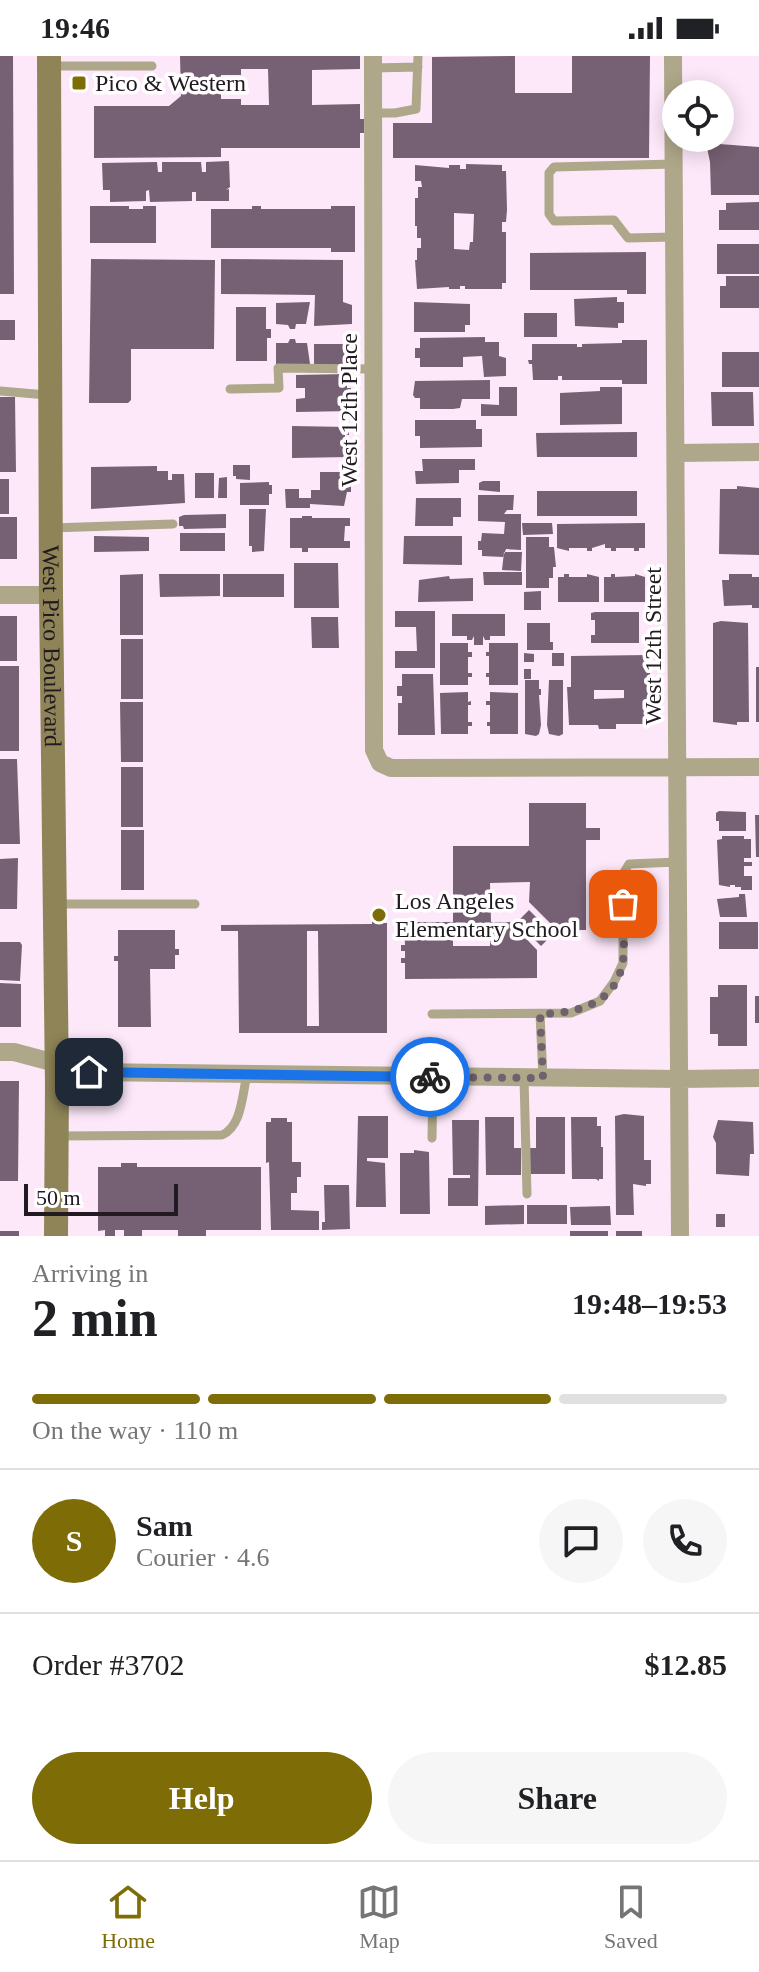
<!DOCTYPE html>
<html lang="en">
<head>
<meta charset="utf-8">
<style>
  :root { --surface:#fff; --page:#f6f6f6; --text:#202124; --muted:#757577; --line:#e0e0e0; --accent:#7e6c06 }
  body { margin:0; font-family:Georgia,serif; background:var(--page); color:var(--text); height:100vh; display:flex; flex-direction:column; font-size:30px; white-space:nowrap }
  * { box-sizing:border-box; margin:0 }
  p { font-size:26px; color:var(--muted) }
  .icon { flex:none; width:44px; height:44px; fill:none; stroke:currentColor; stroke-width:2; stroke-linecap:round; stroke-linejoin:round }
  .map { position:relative; height:1180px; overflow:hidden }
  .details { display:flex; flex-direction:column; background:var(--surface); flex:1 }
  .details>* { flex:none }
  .tools { position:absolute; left:662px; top:24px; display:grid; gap:16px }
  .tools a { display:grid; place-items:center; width:72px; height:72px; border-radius:50%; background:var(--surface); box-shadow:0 4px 20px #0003; font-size:40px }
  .scale { position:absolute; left:24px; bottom:20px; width:154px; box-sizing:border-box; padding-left:8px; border:4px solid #221921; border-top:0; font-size:22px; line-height:28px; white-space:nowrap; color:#221921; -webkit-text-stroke:6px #fff; paint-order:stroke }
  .pin { position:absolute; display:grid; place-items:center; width:68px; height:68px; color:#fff; margin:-34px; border-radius:16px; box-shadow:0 4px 12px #0006 }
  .courier { position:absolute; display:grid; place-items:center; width:80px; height:80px; margin:-40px; border:6px solid #1a73e8; border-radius:50%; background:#fff; color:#222; box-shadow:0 2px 10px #0007 }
  .headline em { font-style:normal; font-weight:600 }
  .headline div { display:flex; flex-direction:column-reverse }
  .headline { display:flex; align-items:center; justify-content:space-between; height:136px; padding:0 32px }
  h1 { font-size:52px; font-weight:600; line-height:60px }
  .bar { display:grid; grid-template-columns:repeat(4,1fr); gap:12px 8px; align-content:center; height:96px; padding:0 32px }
  .bar i { height:10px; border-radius:6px; background:var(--line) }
  .bar .active { background:var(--accent) }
  .bar p { grid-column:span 4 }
  .line { display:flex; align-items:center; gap:20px; padding:0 32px; border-top:2px solid var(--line) }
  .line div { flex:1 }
  .round { display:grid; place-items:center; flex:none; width:84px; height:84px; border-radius:42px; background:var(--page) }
  .action { display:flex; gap:16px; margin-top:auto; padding:16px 32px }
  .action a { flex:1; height:92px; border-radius:48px; background:var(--accent); color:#fff; font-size:32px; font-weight:600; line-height:92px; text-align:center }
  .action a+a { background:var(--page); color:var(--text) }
  .status { display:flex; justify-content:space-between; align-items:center; height:56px; padding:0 40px; background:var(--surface); direction:ltr }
  .status svg { height:22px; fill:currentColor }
  .dock { display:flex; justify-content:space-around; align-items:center; height:112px; border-top:2px solid var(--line); background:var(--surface); font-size:22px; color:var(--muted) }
  .dock a { display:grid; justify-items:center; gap:4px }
  .dock .active { color:var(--accent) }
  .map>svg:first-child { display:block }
  .building { fill:#766073; fill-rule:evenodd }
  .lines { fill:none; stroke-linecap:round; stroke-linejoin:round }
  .service { stroke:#aea789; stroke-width:9 }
  .minor { stroke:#aea789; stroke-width:18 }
  .secondary { stroke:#8e8457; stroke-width:24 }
  .done { stroke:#6f616d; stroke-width:8; stroke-dasharray:0 14.4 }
  .route { stroke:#1a73e8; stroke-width:10 }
  .poi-dot { fill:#7e6c06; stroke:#fff; stroke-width:3 }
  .labels { text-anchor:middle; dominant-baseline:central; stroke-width:7; stroke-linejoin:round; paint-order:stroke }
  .poi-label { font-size:24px; fill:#221921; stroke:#fff; text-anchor:start }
  .street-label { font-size:24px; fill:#221921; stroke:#fff }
</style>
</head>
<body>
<div class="status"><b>19:46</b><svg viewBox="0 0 49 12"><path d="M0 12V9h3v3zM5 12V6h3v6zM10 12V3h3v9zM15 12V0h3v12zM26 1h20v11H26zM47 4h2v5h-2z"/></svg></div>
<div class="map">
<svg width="759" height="1180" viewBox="0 0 759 1180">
  <rect width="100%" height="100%" fill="#fde8fa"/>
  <!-- building -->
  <path class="building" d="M0,0H13L14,238H0Z
    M180,0H360V13L312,14V49L360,48V63H364V77H360V92H221V101L94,102V50H169L181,40ZM241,13H268L269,49H241V43H221V19H241Z
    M515,0V37H572V0H650L649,102H393V67H432V1Z
    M706,87L759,91V139H711L710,106Z
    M229,105L230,131L226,134L229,133V145H196V136H192V145L150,146L149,134L146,135V145L110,146V134H103L102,107L157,106L158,116H162V106H201L202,116H206V106Z
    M466,108L502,109V115H506L507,154L506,166H502V176H506V227H502V233H465V230H460V233H449V231L417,233L415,204H417V192H421V182H417V170H415V142H418V131H422L421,125H415V109L449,112V109H460V113H466ZM454,157L474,158L473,186H470L469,194L454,193Z
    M759,146V174H719V154H726V147Z
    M90,150H129V153H143V150H156V187H90Z
    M252,150H261V153H331V150H355V196H331V192H211V153H252Z
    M717,188H759V218H717Z
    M646,196V238H627V234H530V197Z
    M91,203L215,204L214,293H131V344L128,347H89Z
    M221,203L343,204V246L352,249V268L314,270L315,239L221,238Z
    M726,220H759V252H720V230H726Z
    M617,241V246H624V267H618V272L575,270L574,243Z
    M310,246L306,268H296L295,273H290L288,269L276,268V247Z
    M414,246L470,248V269H465V276H414Z
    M236,251H266V273H271V282H267V305H236Z
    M524,257H557V281H524Z
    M0,264H15V284H0Z
    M485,281V286H499V300L506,302V320L484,321L482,300L463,301V311H420V302H415V292H420V282Z
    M290,283H295L296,287H307L310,308L276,309V287H288Z
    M622,284H647V328H622V324H562V320H558V324H533L532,308H529L528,304H532V288H577V291H582V288L622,287Z
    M314,288H352V306H348V309H314Z
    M722,296H759V331H722Z
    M347,318V332H351L352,355L296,356V343L305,342V332H296V319Z
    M490,324V343H462L460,352L453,353H420V342H415L413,339L415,325Z
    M499,331H517V360H481V348L499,349Z
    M600,331H622V368L560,369V337L600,335Z
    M711,336H753L754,370H712Z
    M0,341H15L16,416H0Z
    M415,364H476V373H482V391L420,392V380H415Z
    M292,370L349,371V379H345V395H349V401L292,402Z
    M637,376V401H537L536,377Z
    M422,403H475V414H459V427L416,428L415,415H423Z
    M233,409H250V424L236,423V420H233Z
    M157,410V415H168V424H172V418H184L185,447L91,453V411Z
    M320,416H346V424H351V436H347L344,450L310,448V452H286L285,433H299V442H311V434H320Z
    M195,417H214V442H195Z
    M227,421V442H218L219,422Z
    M0,423H9V458H0Z
    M483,425H500V436L479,434V427Z
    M269,426V429H272V438H269V449H240V427Z
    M737,430L759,432V499L719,498L720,433H737Z
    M537,435H637V460H537Z
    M478,439H514L513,454H507L504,458H521V494L506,493L503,501L482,500V494H478V485H481L482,477L504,478L505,466L478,465Z
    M416,442H461V461H453V470H415Z
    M249,453H266L264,495L252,496V490H249Z
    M226,458V472L184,473L183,470H179V461L184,459Z
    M302,460H312V462H350V470H345L344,485H350V492H308V496H302V492H290V462H302Z
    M0,461H17V503H0Z
    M522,467H552L553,478L523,479Z
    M645,467V492H639V495H634V492H616V495H611V492H605V488L592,492V495H587V492H569V495L557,492V468Z
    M180,477H225V495H180Z
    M94,480L149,481V495L94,496Z
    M404,480H462V509L403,508Z
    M526,481H549V491H554L556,511H553V522H549V532H526Z
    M504,496H522L521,515L502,514Z
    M294,507H338L339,552H294Z
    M483,516H522V529H484Z
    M143,518V579H120V519Z
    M159,518H220V540L160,541Z
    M223,518H284V541H223Z
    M564,518H569V521H587V518L599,521V546H558V521H564Z
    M611,518H615V521L635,520V518L645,521V546H604V521H611Z
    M729,518H752V521H759V552H752V549L724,550L722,524H729Z
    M449,520L450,523L473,522V545L418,546L419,524Z
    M541,535V554H524V536Z
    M395,555H435V612H395V595H417L416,571H395Z
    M595,556H639V587H591V579H595V564H591V557Z
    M452,558H505V580H490V584H485L483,580V589H474V580L472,584H467V580H452Z
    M0,560H17V605H0Z
    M311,561H338L339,592H312Z
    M721,565L748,567L749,666H737V669L713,666V567Z
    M527,567H550V586H553V594H527Z
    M121,583H143V643H121Z
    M440,587H468V596H472V601H468V617H472V621H468V629H440Z
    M489,587H518V629H489V621H486V617H489V600H486V596H489Z
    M524,597L534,598V606H524Z
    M552,597H564V610H552Z
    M648,599V606H650V668H616V673H599L598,669H569L567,631H571V600ZM594,634H624V642L594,643Z
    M0,610H19V695H0Z
    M756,611H759V666H756Z
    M524,613H531V623H524Z
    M402,618H433L435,679H398V647H402V640H397V630H402Z
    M525,624H539V633H541V639H539L541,669L539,678L536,680L525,678Z
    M549,624H563V678L559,680L549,678L547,669Z
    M468,636V646L471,645V649H468V666H472V670H468V678H441L440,637Z
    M490,636L518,637V678H490V670H487V666H490V649H486V645H490Z
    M120,646H143V706H121Z
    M0,703H17L20,788H0Z
    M121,711H143V771H121Z
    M529,747H586V772H600V784H586V874H557L529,846L530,826L490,827L491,866H510L537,894V922L405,923V907H401V902H405V895H401V889H405L404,866H453V790H529ZM453,874H490V890H453Z
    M719,755L746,756V775H719V765H716V757Z
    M755,759H759V801H756Z
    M121,774H144V834H121Z
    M722,780H744V783H751V802H744V806H752V810H744V820H752V834H741V831H735V829H730V831L719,829L717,784L722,783Z
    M18,802L17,853H0V803Z
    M739,838H745L747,861H720L717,843L739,841Z
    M529,854L553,878L541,890L517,866Z
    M372,860H381V867H387V977H239L238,875H221V869L372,868ZM307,875H318L319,970H307Z
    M719,866H758V893H719Z
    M118,874H175V893H179V899H175V913H150L151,971H118V905H114V900H118Z
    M0,886H20L22,889L20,925L0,924Z
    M0,927L21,928V971H0Z
    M718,929H747V990H718V978H710V941H718Z
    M755,940H759V967H755Z
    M0,1025H19L18,1125H0Z
    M624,1058L644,1060V1104H651V1128H646V1130L633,1128L634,1159H616L615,1060Z
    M358,1060H388V1102H367V1105L385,1107L386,1151H356Z
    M485,1061H514V1092H521V1119H486Z
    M536,1061H565V1118H530V1092H536Z
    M571,1061H597V1070H601V1091H603V1123H599V1125L596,1123H572Z
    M271,1062H287V1066H292V1106H301V1121H297V1137H291V1154L319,1155V1174H271L269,1106L266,1107V1066H271Z
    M452,1064H479L478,1150H448V1122H470V1119H453Z
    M718,1064L753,1066L754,1098H750L749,1120L716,1118V1087L713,1081Z
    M414,1094L429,1096L430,1158H400V1097H414Z
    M121,1107H137V1111H261V1174H206V1180H178V1174H142V1180H124V1174H115V1180H105V1174L98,1175V1111H121Z
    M324,1129H349L350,1173L322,1174V1166H325Z
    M524,1149V1168L485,1169V1150Z
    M527,1149H567V1168H527Z
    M610,1150L611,1169H571L570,1151Z
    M716,1158H725V1171H716Z
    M0,1175H19V1180H0Z
    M570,1175H608V1180H570Z
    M616,1175H642V1180H616Z"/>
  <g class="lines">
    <!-- service -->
    <path class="service" d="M52,10H152
      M373,12L418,11
      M373,57H395L416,53L418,0
      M674,108L554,111L549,117V158L554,165L614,164L628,182L674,181
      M230,333L279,332L278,312L373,313
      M0,335L47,339
      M51,472L173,468
      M55,848H195
      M432,958L571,957L600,945L614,926L623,907V818L629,808L678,806
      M540,958L543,1022
      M524,1022L527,1138
      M58,1080L222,1079C242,1070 242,1039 247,1019
      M432,1082L433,1021"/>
    <!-- minor -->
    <path class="minor" d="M373,0L374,694L380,707L391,712L759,711
      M673,0L680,1180
      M676,397L759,396
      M0,539H51
      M0,996H14L89,1016L679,1023L759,1022"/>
    <!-- secondary -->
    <path class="secondary" id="s1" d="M49,0L51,539L57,1029L56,1180"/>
  </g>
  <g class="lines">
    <!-- done -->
    <path class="done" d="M430,1021L543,1022L540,958C577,957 616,949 623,905C625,887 623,866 623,848"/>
    <!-- route -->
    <path class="route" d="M89,1016L430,1021"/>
  </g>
  <!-- markers -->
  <g class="poi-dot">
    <rect x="71" y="19" width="16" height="16" rx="4"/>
    <circle cx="379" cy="859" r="8"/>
  </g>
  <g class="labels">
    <!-- poi labels -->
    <g class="poi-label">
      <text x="95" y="27">Pico &amp; Western</text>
      <text x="395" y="845">Los Angeles<tspan x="395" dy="28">Elementary School</tspan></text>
    </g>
    <!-- street labels -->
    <g class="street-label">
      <text transform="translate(349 354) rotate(-90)">West 12th Place</text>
      <text stroke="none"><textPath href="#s1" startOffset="590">West Pico Boulevard</textPath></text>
      <text transform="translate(653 590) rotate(-90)">West 12th Street</text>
    </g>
  </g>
</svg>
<div class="tools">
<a><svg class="icon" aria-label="locate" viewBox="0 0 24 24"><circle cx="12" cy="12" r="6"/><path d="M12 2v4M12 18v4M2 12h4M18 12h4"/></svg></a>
</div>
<div class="scale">50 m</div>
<div class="pin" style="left:623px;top:848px;background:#ea580c"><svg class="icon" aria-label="bag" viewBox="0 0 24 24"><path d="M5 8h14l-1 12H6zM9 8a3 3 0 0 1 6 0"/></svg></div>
<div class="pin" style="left:89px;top:1016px;background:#1f2937"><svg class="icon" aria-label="home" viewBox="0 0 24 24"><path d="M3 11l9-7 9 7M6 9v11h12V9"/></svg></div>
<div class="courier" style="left:430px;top:1021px"><svg class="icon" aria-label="bike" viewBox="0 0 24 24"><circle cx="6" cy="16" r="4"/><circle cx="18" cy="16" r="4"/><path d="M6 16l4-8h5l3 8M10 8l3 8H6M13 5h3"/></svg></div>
</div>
<section class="details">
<div class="headline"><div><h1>2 min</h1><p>Arriving in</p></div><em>19:48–19:53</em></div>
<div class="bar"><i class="active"></i><i class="active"></i><i class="active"></i><i></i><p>On the way · 110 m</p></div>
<div class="line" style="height:144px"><b class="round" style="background:var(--accent);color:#fff">S</b><div><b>Sam</b><p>Courier · 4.6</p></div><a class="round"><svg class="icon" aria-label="chat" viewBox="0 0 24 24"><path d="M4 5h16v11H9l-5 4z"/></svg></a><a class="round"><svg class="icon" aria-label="phone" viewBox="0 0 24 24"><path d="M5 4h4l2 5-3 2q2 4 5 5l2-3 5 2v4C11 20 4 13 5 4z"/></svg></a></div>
<div class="line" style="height:104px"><div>Order #3702</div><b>$12.85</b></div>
<div class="action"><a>Help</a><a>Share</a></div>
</section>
<nav class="dock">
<a class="active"><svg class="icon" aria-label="home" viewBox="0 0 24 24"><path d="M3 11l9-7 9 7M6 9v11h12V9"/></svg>Home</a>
<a><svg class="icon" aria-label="map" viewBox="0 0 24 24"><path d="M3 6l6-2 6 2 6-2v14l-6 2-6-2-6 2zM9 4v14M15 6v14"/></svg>Map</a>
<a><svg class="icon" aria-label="saved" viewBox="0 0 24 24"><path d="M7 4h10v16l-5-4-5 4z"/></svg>Saved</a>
</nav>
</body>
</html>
